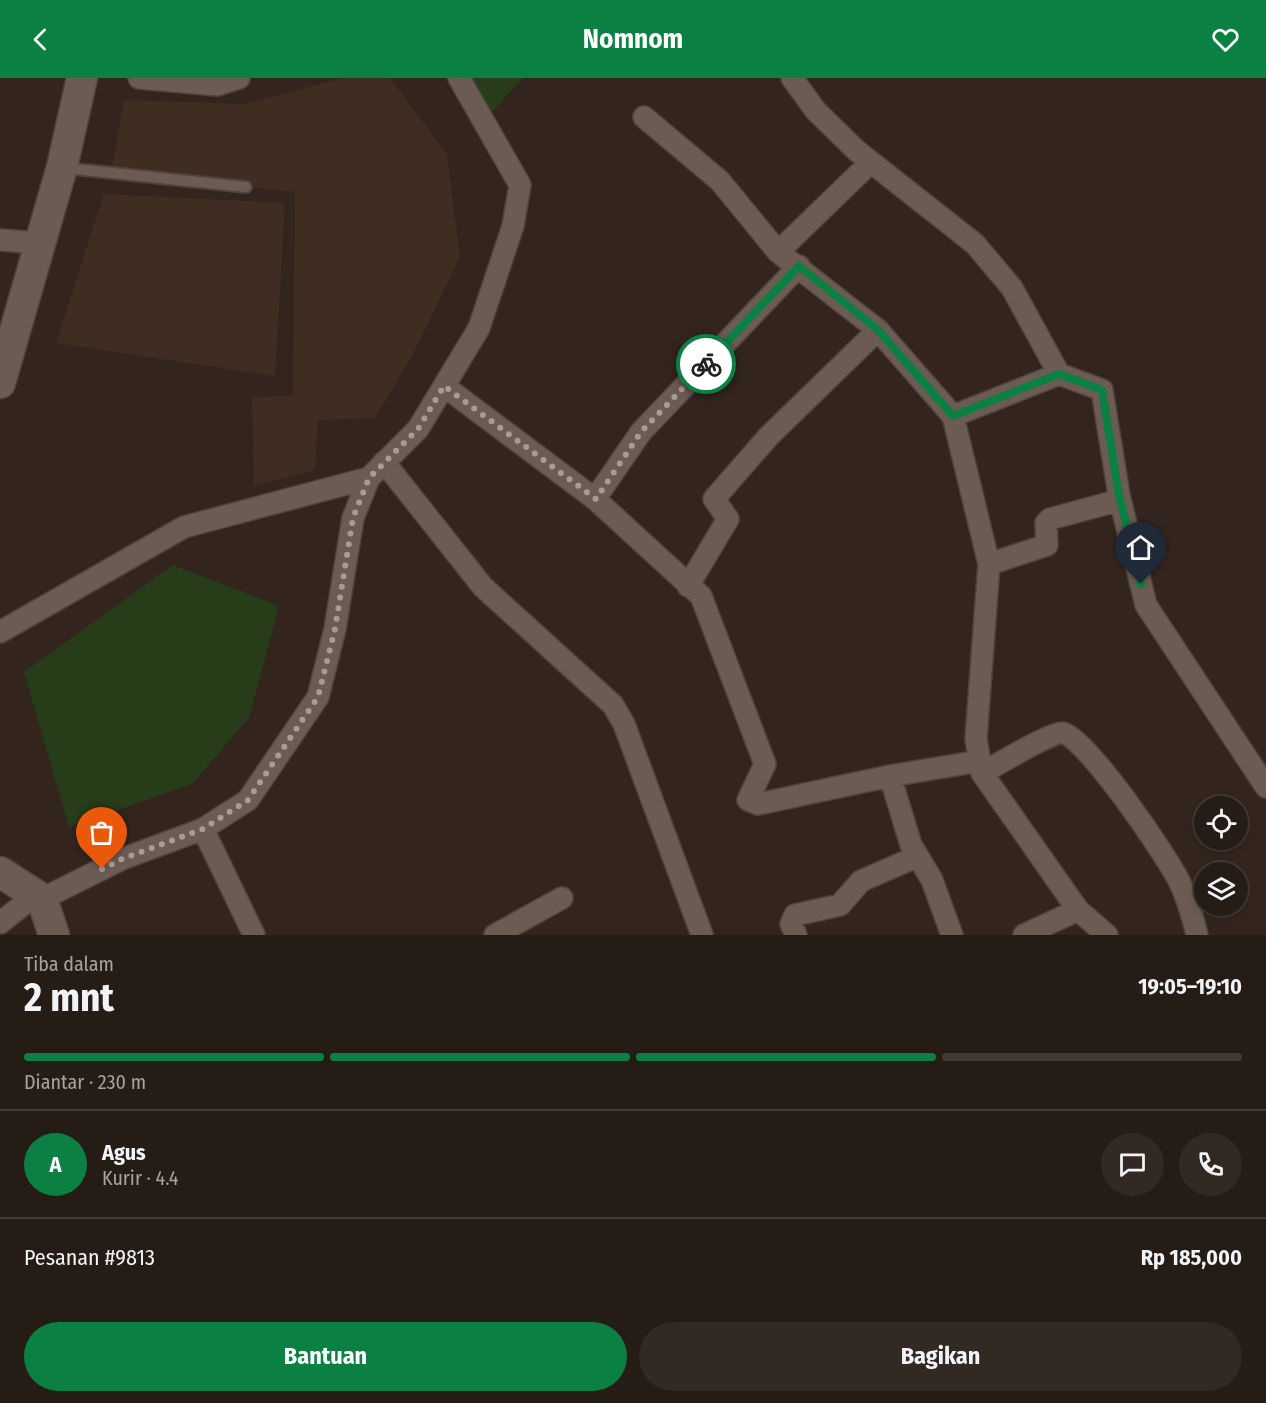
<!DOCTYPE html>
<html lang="id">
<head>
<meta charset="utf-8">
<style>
  :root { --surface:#261c16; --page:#322923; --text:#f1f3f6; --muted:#a4a1a1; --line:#423a35; --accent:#0b8043 }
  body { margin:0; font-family:"Fira Sans Condensed",sans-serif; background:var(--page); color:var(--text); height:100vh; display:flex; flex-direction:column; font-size:22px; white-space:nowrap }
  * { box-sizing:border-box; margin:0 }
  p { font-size:20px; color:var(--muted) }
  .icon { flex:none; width:33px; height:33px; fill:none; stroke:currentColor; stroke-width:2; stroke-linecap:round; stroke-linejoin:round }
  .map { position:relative; height:857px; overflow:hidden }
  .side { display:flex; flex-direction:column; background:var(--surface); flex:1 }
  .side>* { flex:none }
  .tools { position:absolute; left:1194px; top:718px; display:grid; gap:12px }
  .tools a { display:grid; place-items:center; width:54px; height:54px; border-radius:50%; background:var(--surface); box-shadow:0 3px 9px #0003,0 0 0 2px var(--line); font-size:30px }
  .pin { position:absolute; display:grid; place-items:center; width:51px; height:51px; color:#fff; margin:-62px -26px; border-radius:50% 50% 50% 0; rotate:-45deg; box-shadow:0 0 6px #0007 }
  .pin .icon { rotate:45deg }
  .courier { position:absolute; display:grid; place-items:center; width:60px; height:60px; margin:-30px; border:4px solid #0b8043; border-radius:50%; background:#fff; color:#222; box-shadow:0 2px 8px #0007 }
  .overview em { font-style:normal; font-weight:700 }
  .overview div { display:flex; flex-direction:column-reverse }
  .overview { display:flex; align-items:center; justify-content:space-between; height:102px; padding:0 24px }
  h1 { font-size:39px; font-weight:700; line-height:45px }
  .bar { display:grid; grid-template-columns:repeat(4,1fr); gap:9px 6px; align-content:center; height:72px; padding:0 24px }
  .bar i { height:8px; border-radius:4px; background:var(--line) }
  .bar .current { background:var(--accent) }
  .bar p { grid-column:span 4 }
  .line { display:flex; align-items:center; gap:15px; padding:0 24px; border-top:2px solid var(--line) }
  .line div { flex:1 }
  .round { display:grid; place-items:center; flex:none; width:63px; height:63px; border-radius:32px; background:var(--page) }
  .button { display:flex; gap:12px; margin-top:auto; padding:12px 24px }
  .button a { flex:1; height:69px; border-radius:36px; background:var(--accent); color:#fff; font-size:24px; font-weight:700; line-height:69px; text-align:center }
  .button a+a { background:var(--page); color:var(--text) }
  header { display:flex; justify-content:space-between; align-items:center; height:78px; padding:0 24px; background:var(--accent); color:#fff; font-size:27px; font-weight:700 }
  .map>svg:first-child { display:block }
  .built { fill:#3f2d22 }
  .green { fill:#273c19 }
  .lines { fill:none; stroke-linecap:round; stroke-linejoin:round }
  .lane-casing { stroke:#4f433e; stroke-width:14 }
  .street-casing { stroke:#4f433e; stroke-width:24 }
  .secondary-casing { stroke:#4f433e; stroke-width:33 }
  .lane { stroke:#6b5b53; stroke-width:10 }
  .street { stroke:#6b5b53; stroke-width:21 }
  .secondary { stroke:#6b5b53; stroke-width:30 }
  .done { stroke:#a79b96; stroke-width:6; stroke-dasharray:0 10.8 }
  .route { stroke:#0b8043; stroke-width:8 }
</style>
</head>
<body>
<header><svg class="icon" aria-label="back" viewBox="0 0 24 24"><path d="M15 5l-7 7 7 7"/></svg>Nomnom<svg class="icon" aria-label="heart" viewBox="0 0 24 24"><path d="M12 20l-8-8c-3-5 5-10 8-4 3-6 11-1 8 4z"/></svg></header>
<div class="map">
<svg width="1266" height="857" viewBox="0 0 1266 857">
  <rect width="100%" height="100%" fill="#33251e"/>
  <!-- built -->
  <path class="built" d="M343,0H390L447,76L460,179L415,272L375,340L318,342L315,392L254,408L252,320L293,317L295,114L111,95L124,22L245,26Z
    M104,116L285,125L275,298L56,265Z"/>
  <!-- green -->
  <path class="green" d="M470,0H523L487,39Z
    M173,487L279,528L249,640L192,706L69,749L24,594Z"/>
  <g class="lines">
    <!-- lane casing -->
    <g class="lane-casing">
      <path id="lane" d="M65,90L246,109"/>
    </g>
    <!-- street casing -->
    <g class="street-casing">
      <path id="street" d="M139,0L217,7L239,0
        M792,0L816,33L857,73L975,166L1012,210L1059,296
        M644,39L720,103L778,174L878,252L953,338L989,486L976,661L982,695L1078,832L1107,857
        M0,162L40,165
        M778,174L871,84
        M444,308L595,421L701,518L765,686L748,722L758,726L890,698L980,683
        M953,338L1059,296L1102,312L1119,417L1146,527L1266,709
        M384,384L483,509L613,627L624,646L702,857
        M595,421L641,354L799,188
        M989,486L1047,467L1046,445L1050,441L1120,422
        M688,508L728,441L714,421L768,359L878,252
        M0,554L184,449L369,400
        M982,695C995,688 1053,653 1063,655C1086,659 1169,781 1180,805C1188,822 1193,840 1197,857
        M890,698L911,767L932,802L952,857
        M203,751L254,857
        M0,845L29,822L42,821L122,781L203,751L248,722L318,619L335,551L353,440L369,400L418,351L479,250L513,148L520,107L459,0
        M495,857L562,820
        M796,857L791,846L795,837L840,827L861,803L916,779
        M1024,857L1078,832"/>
    </g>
    <!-- secondary casing -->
    <g class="secondary-casing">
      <path id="secondary" d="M0,305L62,89L82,0
        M0,794L42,821L54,857"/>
    </g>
    <!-- lane -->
    <use href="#lane" class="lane"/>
    <!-- street -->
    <use href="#street" class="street"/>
    <!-- secondary -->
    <use href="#secondary" class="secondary"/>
  </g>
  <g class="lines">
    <!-- done -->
    <path class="done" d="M102,791L122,781L203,751L248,722L318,619L335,551L353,440L369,400L418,351L444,308L596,421L641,354L706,286"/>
    <!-- route -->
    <path class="route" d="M706,286L799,188L878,252L953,338L1059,296L1102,312L1119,417L1141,506"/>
  </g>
</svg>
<div class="tools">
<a><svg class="icon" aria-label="locate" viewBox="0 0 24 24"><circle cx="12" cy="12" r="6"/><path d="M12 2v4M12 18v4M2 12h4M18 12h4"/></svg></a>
<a><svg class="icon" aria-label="layers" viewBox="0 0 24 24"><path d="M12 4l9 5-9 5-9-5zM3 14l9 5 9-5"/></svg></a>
</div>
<div class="pin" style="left:102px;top:791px;background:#ea580c"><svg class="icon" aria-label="bag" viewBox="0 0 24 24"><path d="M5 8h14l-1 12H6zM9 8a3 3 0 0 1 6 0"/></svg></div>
<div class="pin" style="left:1141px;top:506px;background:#1f2937"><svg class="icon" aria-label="home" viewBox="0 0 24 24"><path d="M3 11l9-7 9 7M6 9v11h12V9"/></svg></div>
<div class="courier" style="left:706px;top:286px"><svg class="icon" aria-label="bike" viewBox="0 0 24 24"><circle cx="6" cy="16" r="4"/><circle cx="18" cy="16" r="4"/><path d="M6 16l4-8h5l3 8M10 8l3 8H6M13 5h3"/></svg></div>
</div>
<section class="side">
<div class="overview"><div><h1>2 mnt</h1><p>Tiba dalam</p></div><em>19:05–19:10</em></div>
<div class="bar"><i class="current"></i><i class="current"></i><i class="current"></i><i></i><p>Diantar · 230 m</p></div>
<div class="line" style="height:108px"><b class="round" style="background:var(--accent);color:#fff">A</b><div><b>Agus</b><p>Kurir · 4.4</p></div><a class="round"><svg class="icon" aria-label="chat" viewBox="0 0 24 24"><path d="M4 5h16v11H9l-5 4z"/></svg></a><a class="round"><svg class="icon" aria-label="phone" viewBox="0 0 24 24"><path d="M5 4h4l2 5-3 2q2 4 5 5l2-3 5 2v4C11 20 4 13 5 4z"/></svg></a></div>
<div class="line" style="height:78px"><div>Pesanan #9813</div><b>Rp 185,000</b></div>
<div class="button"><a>Bantuan</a><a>Bagikan</a></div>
</section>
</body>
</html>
